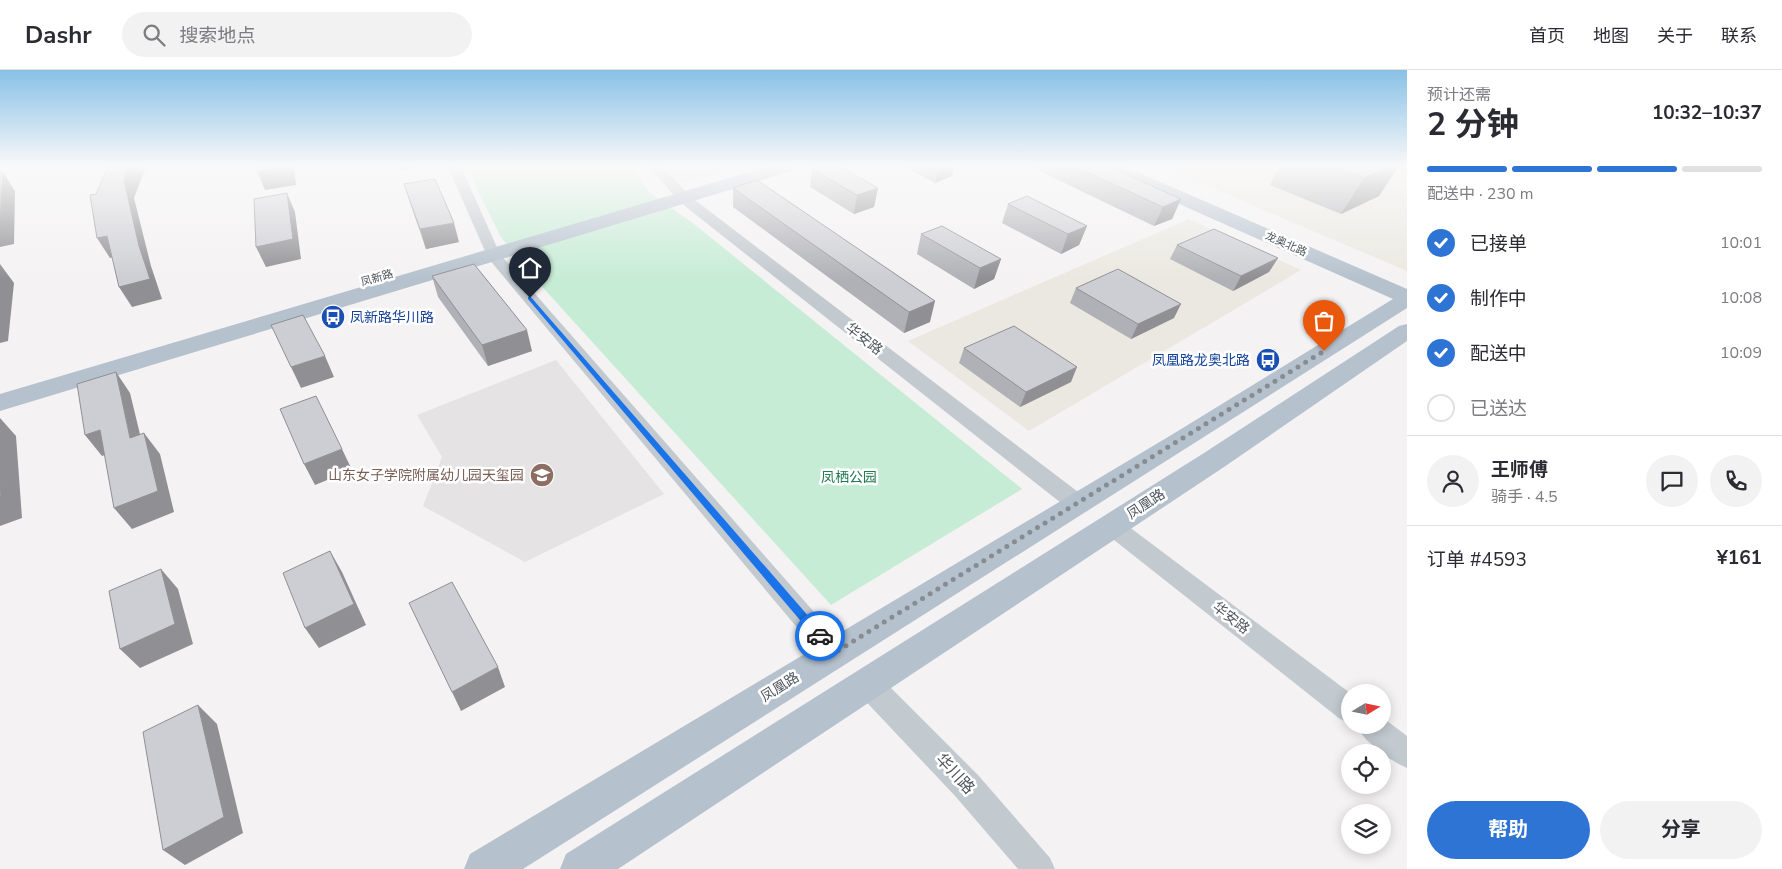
<!DOCTYPE html>
<html lang="zh">
<head>
<meta charset="utf-8">
<style>
  :root { --surface:#fff; --page:#f2f2f3; --text:#2b2b33; --muted:#7c7c81; --line:#e1e1e2; --accent:#2d74d4 }
  body { margin:0; font-family:"Nunito Sans","Noto Sans SC",sans-serif; background:var(--page); color:var(--text); height:100vh; display:flex; flex-direction:column; font-size:19px; white-space:nowrap }
  * { box-sizing:border-box; margin:0 }
  p { font-size:16px; color:var(--muted) }
  .icon { flex:none; width:28px; height:28px; fill:none; stroke:currentColor; stroke-width:2; stroke-linecap:round; stroke-linejoin:round }
  .map { position:relative; flex:1; overflow:hidden }
  .sheet { display:flex; flex-direction:column; background:var(--surface); width:375px }
  .sheet>* { flex:none }
  .needle { width:32px; rotate:80deg }
  .controls { position:absolute; left:1341px; top:614px; display:grid; gap:10px }
  .controls a { display:grid; place-items:center; width:50px; height:50px; border-radius:50%; background:var(--surface); box-shadow:0 2px 12px #0003; font-size:25px }
  .pin { position:absolute; display:grid; place-items:center; width:42px; height:42px; color:#fff; margin:-51px -21px; border-radius:50% 50% 50% 0; rotate:-45deg; box-shadow:0 0 5px #0007 }
  .pin .icon { rotate:45deg }
  .courier { position:absolute; display:grid; place-items:center; width:50px; height:50px; margin:-25px; border:4px solid #1a73e8; border-radius:50%; background:#fff; color:#222; box-shadow:0 1px 6px #0007 }
  .head em { font-style:normal; font-weight:700 }
  .head div { display:flex; flex-direction:column-reverse }
  .head { display:flex; align-items:center; justify-content:space-between; height:85px; padding:0 20px }
  h1 { font-size:32px; font-weight:700; line-height:38px }
  .bar { display:grid; grid-template-columns:repeat(4,1fr); gap:8px 5px; align-content:center; height:60px; padding:0 20px }
  .bar i { height:6px; border-radius:4px; background:var(--line) }
  .bar .active { background:var(--accent) }
  .bar p { grid-column:span 4 }
  .line { display:flex; align-items:center; gap:12px; padding:0 20px; border-top:1px solid var(--line) }
  .line div { flex:1 }
  .round { display:grid; place-items:center; flex:none; width:52px; height:52px; border-radius:26px; background:var(--page) }
  ol { padding:0 20px; list-style:none }
  li { display:flex; align-items:center; gap:15px; height:55px }
  li p { margin-inline-start:auto }
  li .icon { padding:5px; border-radius:50%; background:var(--accent); color:#fff; stroke-width:4 }
  li:last-child { color:var(--muted) }
  li i { width:28px; height:28px; border:2px solid var(--line); border-radius:50% }
  .action { display:flex; gap:10px; margin-top:auto; padding:10px 20px }
  .action a { flex:1; height:58px; border-radius:30px; background:var(--accent); color:#fff; font-size:20px; font-weight:700; line-height:58px; text-align:center }
  .action a+a { background:var(--page); color:var(--text) }
  header { display:flex; align-items:center; gap:30px; box-sizing:border-box; height:70px; padding:0 25px; background:var(--surface); border-bottom:1px solid var(--line) }
  header strong { font-size:24px }
  nav { display:flex; gap:28px; margin-inline-start:auto; font-size:18px }
  .search { width:350px; height:45px; background:var(--page); display:flex; align-items:center; gap:12px; box-sizing:border-box; padding:0 18px; border-radius:28px; color:var(--muted); font-size:19px }
  main { display:flex; flex:1; min-height:0 }
  .map>svg:first-child { display:block }
  .commercial { fill:#eae8e0 }
  .education { fill:#e5e3e3 }
  .green { fill:#c6ecd5 }
  .lines { fill:none; stroke-linecap:round; stroke-linejoin:round }
  .minor { fill:#c2c9cf; fill-rule:evenodd }
  .major { fill:#b5c1cd; fill-rule:evenodd }
  .wall { fill:#b0b1b6 }
  .shaded-wall { fill:#909094 }
  .building { fill:#cdced4; stroke:#909094 }
  .route { fill:#1a73e8 }
  .done { stroke:#878c92; stroke-width:5; stroke-dasharray:0 9 }
  .labels { text-anchor:middle; dominant-baseline:central; stroke-width:5; stroke-linejoin:round; paint-order:stroke }
  .far-street-label { font-size:11px; fill:#4c555e; stroke:#fff }
  .transit-label { font-size:14px; fill:#164399; stroke:#fff; text-anchor:start }
  .street-label { font-size:14px; fill:#4c555e; stroke:#fff }
  .education-label { font-size:14px; fill:#785e54; stroke:#fff; text-anchor:end }
  .park-label { font-size:14px; fill:#227a4f; stroke:#fff }
  .near-street-label { font-size:16px; fill:#4c555e; stroke:#fff }
</style>
</head>
<body>
<header>
<strong>Dashr</strong>
<div class="search"><svg class="icon" aria-label="search" viewBox="0 0 24 24"><circle cx="10" cy="10" r="6"/><path d="M15 15l6 6"/></svg>搜索地点</div>
<nav><a>首页</a><a>地图</a><a>关于</a><a>联系</a></nav>
</header>
<main>
<div class="map">
<svg width="1407" height="799" viewBox="0 0 1407 799">
  <rect width="100%" height="100%" fill="#f4f2f2"/>
  <!-- commercial -->
  <path class="commercial" d="M1167,97H1407V201L1165,98Z
    M1189,149L1301,200L1029,361L908,271Z"/>
  <!-- education -->
  <path class="education" d="M665,97H740L681,113Z
    M556,290L664,424L525,492L423,436L442,387L417,345Z"/>
  <!-- green -->
  <path class="green" d="M466,97H630L649,122L694,154L1022,419L831,535L527,200L501,167Z"/>
  <g class="lines">
    <!-- minor -->
    <path class="minor" d="M448,97H461L500,184L843,575L847,583L843,591L834,595L825,591L488,188Z
      M649,97H663L691,127L1086,428L1089,434L1086,440L1078,442L1070,440L681,133Z
      M1112,447L1120,450L1350,623V653L1340,649L1104,462L1101,456L1104,450Z
      M867,601L877,604L978,705L1050,788L1055,799H1018L956,727L857,622L853,613L857,604Z
      M1382,647L1407,666V698C1390,691 1363,671 1356,655H1382Z"/>
    <!-- major -->
    <path class="major" d="M766,97H794L792,101L0,341V324Z
      M1103,97H1126L1407,219V238L523,799H464L470,784L1173,364L1393,229L1105,101Z
      M1407,254V271L1224,397L618,799H560L566,784L1204,383L1399,256Z"/>
  </g>
  <!-- wall -->
  <path class="wall" d="M905,97H954L952,106L935,113Z
    M1031,97H1110L1181,129L1172,149L1154,156Z
    M1279,97H1398L1379,126L1341,144L1270,115Z
    M812,99L878,118L874,137L854,144L810,117Z
    M404,114L459,172L426,179L410,133Z
    M733,118L930,252L904,263L733,137Z
    M1008,134L1087,156L1079,175L1061,184L1002,153Z
    M921,164L1001,189L994,209L974,219L917,184Z
    M1177,175L1278,188L1269,202L1233,221L1170,189Z
    M432,206L532,281L488,296L438,227Z
    M1076,218L1174,248L1131,269L1070,233Z
    M964,278L1071,312L1020,337L959,293Z"/>
  <!-- shaded-wall -->
  <path class="shaded-wall" d="M128,97H146L134,128L151,196L162,229L132,237L119,217L124,110Z
    M278,97H294L296,115L265,120L257,101Z
    M398,97H418L399,101Z
    M938,97H954L952,106L935,113Z
    M1387,97H1398L1379,126L1341,144L1364,108Z
    M3,102L15,121L14,174L0,177V154Z
    M878,118L874,137L854,144L857,125Z
    M287,123L295,142L301,189L266,197L256,177Z
    M1181,129L1172,149L1154,156L1163,137Z
    M454,153L459,172L426,179L420,159Z
    M1087,156L1079,175L1061,184L1068,164Z
    M107,166L119,186L110,188L97,168Z
    M1278,188L1269,202L1233,221L1241,206Z
    M1001,189L994,209L974,219L980,198Z
    M0,194L14,213L8,271L0,273Z
    M935,231L930,252L904,263L909,242Z
    M1181,234L1174,248L1131,269L1138,254Z
    M527,260L532,281L488,296L482,275Z
    M325,286L334,307L301,318L291,297Z
    M1077,297L1071,312L1020,337L1026,322Z
    M116,302L130,323L146,389L130,368Z
    M0,348L16,366L22,448L0,456Z
    M100,360L116,381L102,386L85,365Z
    M144,363L160,384L174,442L132,459L114,438Z
    M342,379L352,400L315,415L304,394Z
    M330,481L342,502L366,555L319,578L305,558Z
    M161,499L178,519L193,574L140,598L120,579Z
    M498,597L505,617L461,641L452,622Z
    M198,635L217,654L243,763L185,795L163,780Z"/>
  <!-- building -->
  <path class="building" d="M108,97H128L124,110L139,176L150,209L119,217L107,166L97,168L90,125L96,124Z
    M257,97H278L257,101Z
    M816,97H841L878,118L857,125L812,99Z
    M1076,97H1110L1181,129L1163,137Z
    M1337,97H1387L1364,108Z
    M0,102H3L0,154Z
    M435,109L454,153L420,159L404,114Z
    M757,110L935,231L909,242L733,118Z
    M287,123L293,169L256,177L254,129Z
    M1027,126L1087,156L1068,164L1008,134Z
    M942,156L1001,189L980,198L921,164Z
    M1214,159L1278,188L1241,206L1177,175Z
    M474,194L527,260L482,275L432,206Z
    M1118,199L1181,234L1138,254L1076,218Z
    M303,245L325,286L291,297L271,255Z
    M1014,256L1077,297L1026,322L964,278Z
    M116,302L130,368L144,363L158,421L114,438L100,360L85,365L77,314Z
    M316,326L342,379L304,394L280,339Z
    M0,407L1,427H0Z
    M330,481L354,534L305,558L283,503Z
    M161,499L175,554L120,579L109,521Z
    M452,512L498,597L452,622L409,533Z
    M198,635L224,747L163,780L143,662Z"/>
  <!-- sky -->
  <linearGradient id="sky" x2="0" y2="1"><stop stop-color="#88c1e6"/><stop offset="0.46" stop-color="#faf9f9"/><stop offset="1" stop-color="#faf9f9" stop-opacity="0"/></linearGradient>
  <rect width="1407" height="209" fill="url(#sky)"/>
  <!-- route -->
  <path class="route" d="M530,226L823,563V569H816L528,229V227Z"/>
  <g class="lines">
    <!-- done -->
    <path class="done" d="M820,566L834,583L1324,281"/>
  </g>
  <!-- icons -->
  <defs>
    <g id="bus-disc" transform="scale(1.25)"><circle r="9.5" fill="#1a4fb4" stroke="#fff"/><path d="M-5-6H5V4H4V6H2V4H-2V6H-4V4H-5ZM-3.5-4V0h7V-4ZM-3.5 1.2v1.5H-2V1.2ZM2 1.2v1.5H3.5V1.2Z" fill="#fff"/></g>
    <g id="school-disc" transform="scale(1.25)"><circle r="9.5" fill="#8d6e63" stroke="#fff"/><path d="M0-5L7-2L0 1L-7-2ZM-4 1L0 2.5L4 1V4Q0 6-4 4Z" fill="#fff"/></g>
  </defs>
  <g fill-rule="evenodd">
    <use href="#bus-disc" x="333" y="247"/>
    <use href="#bus-disc" x="1268" y="290"/>
    <use href="#school-disc" x="542" y="405"/>
  </g>
  <g class="labels">
    <!-- far-street labels -->
    <g class="far-street-label">
      <text transform="translate(1286 174) rotate(24)">龙奥北路</text>
      <text transform="translate(377 208) rotate(-16)">凤新路</text>
    </g>
    <!-- transit labels -->
    <g class="transit-label">
      <text x="350" y="247">凤新路华川路</text>
      <text x="1250" y="290" text-anchor="end">凤凰路龙奥北路</text>
    </g>
    <!-- street labels -->
    <g class="street-label">
      <text transform="translate(864 269) rotate(38)">华安路</text>
      <text transform="translate(1146 434) rotate(-33)">凤凰路</text>
      <text transform="translate(1231 548) rotate(38)">华安路</text>
      <text transform="translate(780 617) rotate(-32)">凤凰路</text>
    </g>
    <!-- education labels -->
    <g class="education-label">
      <text x="524" y="405">山东女子学院附属幼儿园天玺园</text>
    </g>
    <!-- park labels -->
    <g class="park-label">
      <text x="849" y="407">凤栖公园</text>
    </g>
    <!-- near-street labels -->
    <g class="near-street-label">
      <text transform="translate(955 704) rotate(47)">华川路</text>
    </g>
  </g>
</svg>
<div class="controls">
<a><svg class="needle" viewBox="-14 -14 28 28"><path d="M0-13l5 13h-10z" fill="#e53935"/><path d="M0 13l5-13h-10z" fill="#7c7c81"/></svg></a>
<a><svg class="icon" aria-label="locate" viewBox="0 0 24 24"><circle cx="12" cy="12" r="6"/><path d="M12 2v4M12 18v4M2 12h4M18 12h4"/></svg></a>
<a><svg class="icon" aria-label="layers" viewBox="0 0 24 24"><path d="M12 4l9 5-9 5-9-5zM3 14l9 5 9-5"/></svg></a>
</div>
<div class="pin" style="left:1324px;top:281px;background:#ea580c"><svg class="icon" aria-label="bag" viewBox="0 0 24 24"><path d="M5 8h14l-1 12H6zM9 8a3 3 0 0 1 6 0"/></svg></div>
<div class="pin" style="left:530px;top:228px;background:#1f2937"><svg class="icon" aria-label="home" viewBox="0 0 24 24"><path d="M3 11l9-7 9 7M6 9v11h12V9"/></svg></div>
<div class="courier" style="left:820px;top:566px"><svg class="icon" aria-label="car" viewBox="0 0 24 24"><path d="M5 17H2v-5l4-1 3-4h7l3 4 3 1v5h-3M9 17h6M6 11h13"/><circle cx="7" cy="17" r="2"/><circle cx="17" cy="17" r="2"/></svg></div>
</div>
<section class="sheet">
<div class="head"><div><h1>2 分钟</h1><p>预计还需</p></div><em>10:32–10:37</em></div>
<div class="bar"><i class="active"></i><i class="active"></i><i class="active"></i><i></i><p>配送中 · 230 m</p></div>
<ol>
<li><svg class="icon" aria-label="check" viewBox="0 0 24 24"><path d="M5 12l5 5 9-10"/></svg>已接单<p>10:01</p></li>
<li><svg class="icon" aria-label="check" viewBox="0 0 24 24"><path d="M5 12l5 5 9-10"/></svg>制作中<p>10:08</p></li>
<li><svg class="icon" aria-label="check" viewBox="0 0 24 24"><path d="M5 12l5 5 9-10"/></svg>配送中<p>10:09</p></li>
<li><i></i>已送达</li>
</ol>
<div class="line" style="height:90px"><a class="round"><svg class="icon" aria-label="person" viewBox="0 0 24 24"><circle cx="12" cy="8" r="4"/><path d="M4 21q1-7 8-7t8 7"/></svg></a><div><b>王师傅</b><p>骑手 · 4.5</p></div><a class="round"><svg class="icon" aria-label="chat" viewBox="0 0 24 24"><path d="M4 5h16v11H9l-5 4z"/></svg></a><a class="round"><svg class="icon" aria-label="phone" viewBox="0 0 24 24"><path d="M5 4h4l2 5-3 2q2 4 5 5l2-3 5 2v4C11 20 4 13 5 4z"/></svg></a></div>
<div class="line" style="height:65px"><div>订单 #4593</div><b>¥161</b></div>
<div class="action"><a>帮助</a><a>分享</a></div>
</section>
</main>
</body>
</html>
